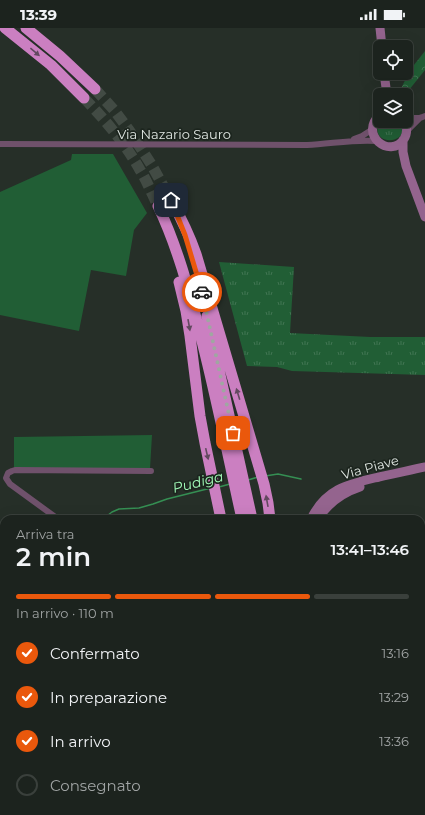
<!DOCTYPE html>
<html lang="it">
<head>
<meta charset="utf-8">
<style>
  :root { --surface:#1c231e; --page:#292f2b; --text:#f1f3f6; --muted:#a0a4a4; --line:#3a403c; --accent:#ea580c }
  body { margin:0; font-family:Montserrat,sans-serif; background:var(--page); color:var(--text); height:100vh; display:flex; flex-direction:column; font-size:15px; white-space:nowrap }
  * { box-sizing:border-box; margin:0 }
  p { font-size:13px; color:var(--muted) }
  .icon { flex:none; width:22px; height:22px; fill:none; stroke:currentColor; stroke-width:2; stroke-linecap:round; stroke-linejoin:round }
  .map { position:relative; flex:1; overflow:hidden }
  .side { position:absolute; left:0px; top:487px; width:425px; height:300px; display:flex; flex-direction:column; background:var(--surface); border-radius:12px 12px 0 0; box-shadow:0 4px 16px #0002,0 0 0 1px var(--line) }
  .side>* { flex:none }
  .buttons { position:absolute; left:373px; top:12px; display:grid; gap:8px }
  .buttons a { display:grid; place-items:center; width:40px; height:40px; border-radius:6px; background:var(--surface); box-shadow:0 4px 16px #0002,0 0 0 1px var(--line); font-size:20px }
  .pin { position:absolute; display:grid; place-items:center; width:34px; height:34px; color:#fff; margin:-17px; border-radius:8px; box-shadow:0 2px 6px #0006 }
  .courier { position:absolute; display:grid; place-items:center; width:40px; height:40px; margin:-20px; border:3px solid #ea580c; border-radius:50%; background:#fff; color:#222; box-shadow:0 1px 5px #0007 }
  .head em { font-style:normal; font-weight:600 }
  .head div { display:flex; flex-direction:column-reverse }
  .head { display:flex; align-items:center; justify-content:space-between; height:68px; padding:0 16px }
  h1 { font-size:26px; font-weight:600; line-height:30px }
  .bar { display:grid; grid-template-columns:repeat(4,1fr); gap:6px 4px; align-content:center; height:48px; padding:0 16px }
  .bar i { height:5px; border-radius:3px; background:var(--line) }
  .bar .current { background:var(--accent) }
  .bar p { grid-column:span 4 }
  ol { padding:0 16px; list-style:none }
  li { display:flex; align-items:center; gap:12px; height:44px }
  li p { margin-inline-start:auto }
  li .icon { padding:4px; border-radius:50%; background:var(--accent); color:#fff; stroke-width:4 }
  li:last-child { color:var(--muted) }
  li i { width:22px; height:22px; border:2px solid var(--line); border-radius:50% }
  .status { display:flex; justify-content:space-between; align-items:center; height:28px; padding:0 20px; background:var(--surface); direction:ltr }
  .status svg { height:11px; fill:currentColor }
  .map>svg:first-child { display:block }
  .grass { fill:url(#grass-tufts) }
  .forest { fill:url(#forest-crowns) }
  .garden { fill:#215e35 }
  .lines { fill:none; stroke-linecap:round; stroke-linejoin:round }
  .stream { stroke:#358f53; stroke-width:1.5 }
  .highway-tunnel { stroke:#424b44; stroke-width:11; stroke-dasharray:11 5.5; stroke-linecap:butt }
  .street { stroke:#6f516b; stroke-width:6 }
  .secondary { stroke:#94648e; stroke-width:9 }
  .highway { stroke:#cb7fc1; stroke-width:11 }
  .oneway { fill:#62495f }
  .done { stroke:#9fa7a1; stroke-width:4; stroke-dasharray:0 7.2 }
  .route { stroke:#ea580c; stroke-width:5 }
  .labels { text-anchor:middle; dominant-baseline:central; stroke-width:3.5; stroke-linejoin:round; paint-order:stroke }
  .street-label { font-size:13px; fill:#e0e7e2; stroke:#1c251e }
  .water-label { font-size:14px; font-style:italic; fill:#a2fbb9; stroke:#1c251e }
</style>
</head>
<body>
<div class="status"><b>13:39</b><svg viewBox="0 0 49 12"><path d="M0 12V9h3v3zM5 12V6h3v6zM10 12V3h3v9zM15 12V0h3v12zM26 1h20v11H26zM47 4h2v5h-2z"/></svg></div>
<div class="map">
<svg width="425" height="787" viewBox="0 0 425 787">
  <defs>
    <pattern id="grass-tufts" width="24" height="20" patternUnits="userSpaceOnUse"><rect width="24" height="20" fill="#215e35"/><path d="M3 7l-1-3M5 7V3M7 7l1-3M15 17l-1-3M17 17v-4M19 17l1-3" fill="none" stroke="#417552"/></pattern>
    <pattern id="forest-crowns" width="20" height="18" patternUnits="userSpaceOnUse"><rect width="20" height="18" fill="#215e35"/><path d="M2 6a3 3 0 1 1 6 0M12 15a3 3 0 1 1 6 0" fill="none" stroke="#417552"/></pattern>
  </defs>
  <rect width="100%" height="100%" fill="#262f28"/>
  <!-- grass -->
  <path class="grass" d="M380,93H400C414,118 366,119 380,93Z
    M219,234L294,239L290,305L370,309H425V347L292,343L277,339L247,338Z
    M4,659V699H0V661Z
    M425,724V787H421V783Z
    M32,783H95V787H32Z"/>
  <!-- forest -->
  <path class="forest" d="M425,23V42L405,67H398L410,42Z"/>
  <!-- garden -->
  <path class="garden" d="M72,126H113L147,185L134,202L126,248L91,242L79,303L0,287V164L71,132Z
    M152,407L150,441L14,440V409Z"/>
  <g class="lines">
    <!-- stream -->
    <path class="stream" d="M265,448L278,446L301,451
      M248,452L258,449
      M219,459L230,456
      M103,491L112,484L119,481L139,480L153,476L167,471L211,460
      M0,517H4"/>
    <!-- highway-tunnel -->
    <path class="highway-tunnel" d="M95,61L114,82L129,102L151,136L171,172
      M84,70C105,92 125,115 140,142C147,153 152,166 158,178"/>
    <!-- street -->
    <path class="street" d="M406,90H420L425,88
      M407,103L420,90
      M354,111L362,108L373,101
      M0,116L307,117C331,116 354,111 377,113
      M58,491L10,456L6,450L8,445L12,443L15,442L151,443
      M0,705H4
      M27,787V783"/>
    <!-- secondary -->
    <path class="secondary" d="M380,0L382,19
      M384,45L387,67
      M380,87C358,106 390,132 404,111C408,105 407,99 405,93
      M403,112V124L406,138L425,189
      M311,491C326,460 349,456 379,449C395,446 410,442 425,439
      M318,491C328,475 342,465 360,459
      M0,653L4,650"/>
    <!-- highway -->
    <path class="highway" d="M5,0L51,37L84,70
      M26,0L60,28L95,61
      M171,172C181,190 189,206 196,226L264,456L268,475L270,491
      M158,178C179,222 190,267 202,313C217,372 229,432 242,491
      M179,254L186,283L190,308L200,388L205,415L221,491
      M207,288L252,491
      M316,783L318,787
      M336,783L339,787
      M349,783L351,787"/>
  </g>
  <!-- one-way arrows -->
  <defs><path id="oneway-solid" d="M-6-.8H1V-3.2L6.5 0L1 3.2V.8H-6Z"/></defs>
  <g class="oneway">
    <use href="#oneway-solid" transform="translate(35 24) rotate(40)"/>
    <use href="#oneway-solid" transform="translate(189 297) rotate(80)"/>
    <use href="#oneway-solid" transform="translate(238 366) rotate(-107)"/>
    <use href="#oneway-solid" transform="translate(207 426) rotate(77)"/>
    <use href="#oneway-solid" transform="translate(267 473) rotate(-100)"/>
  </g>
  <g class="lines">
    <!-- done -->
    <path class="done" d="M202,264L233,405"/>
    <!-- route -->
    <path class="route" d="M171,172L185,207L202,264"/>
  </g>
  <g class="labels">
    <!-- street labels -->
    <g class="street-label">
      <text x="174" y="106">Via Nazario Sauro</text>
      <text transform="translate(370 439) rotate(-15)">Via Piave</text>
    </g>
    <!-- water labels -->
    <g class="water-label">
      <text transform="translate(198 454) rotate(-14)">Pudiga</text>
    </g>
  </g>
</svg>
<div class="buttons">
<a><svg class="icon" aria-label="locate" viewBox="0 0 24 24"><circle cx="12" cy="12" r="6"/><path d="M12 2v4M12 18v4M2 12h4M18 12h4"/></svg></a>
<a><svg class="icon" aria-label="layers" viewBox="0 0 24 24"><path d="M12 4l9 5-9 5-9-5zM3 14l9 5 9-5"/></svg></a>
</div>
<div class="pin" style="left:233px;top:405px;background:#ea580c"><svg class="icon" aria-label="bag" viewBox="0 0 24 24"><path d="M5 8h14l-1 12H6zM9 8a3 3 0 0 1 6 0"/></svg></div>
<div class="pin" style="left:171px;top:172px;background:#1f2937"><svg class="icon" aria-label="home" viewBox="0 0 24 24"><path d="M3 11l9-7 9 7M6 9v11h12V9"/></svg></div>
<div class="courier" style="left:202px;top:264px"><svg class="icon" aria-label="car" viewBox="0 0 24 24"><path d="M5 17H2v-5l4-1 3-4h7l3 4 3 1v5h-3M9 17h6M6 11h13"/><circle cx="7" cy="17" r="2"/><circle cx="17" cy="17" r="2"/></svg></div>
<section class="side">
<div class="head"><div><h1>2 min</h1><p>Arriva tra</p></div><em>13:41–13:46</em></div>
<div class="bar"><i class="current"></i><i class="current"></i><i class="current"></i><i></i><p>In arrivo · 110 m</p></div>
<ol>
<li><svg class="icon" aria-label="check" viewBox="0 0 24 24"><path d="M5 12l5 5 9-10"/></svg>Confermato<p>13:16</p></li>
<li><svg class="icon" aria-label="check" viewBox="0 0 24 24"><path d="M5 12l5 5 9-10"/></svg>In preparazione<p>13:29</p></li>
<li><svg class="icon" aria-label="check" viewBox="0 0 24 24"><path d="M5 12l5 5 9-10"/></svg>In arrivo<p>13:36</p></li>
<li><i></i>Consegnato</li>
</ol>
</section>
</div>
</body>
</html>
